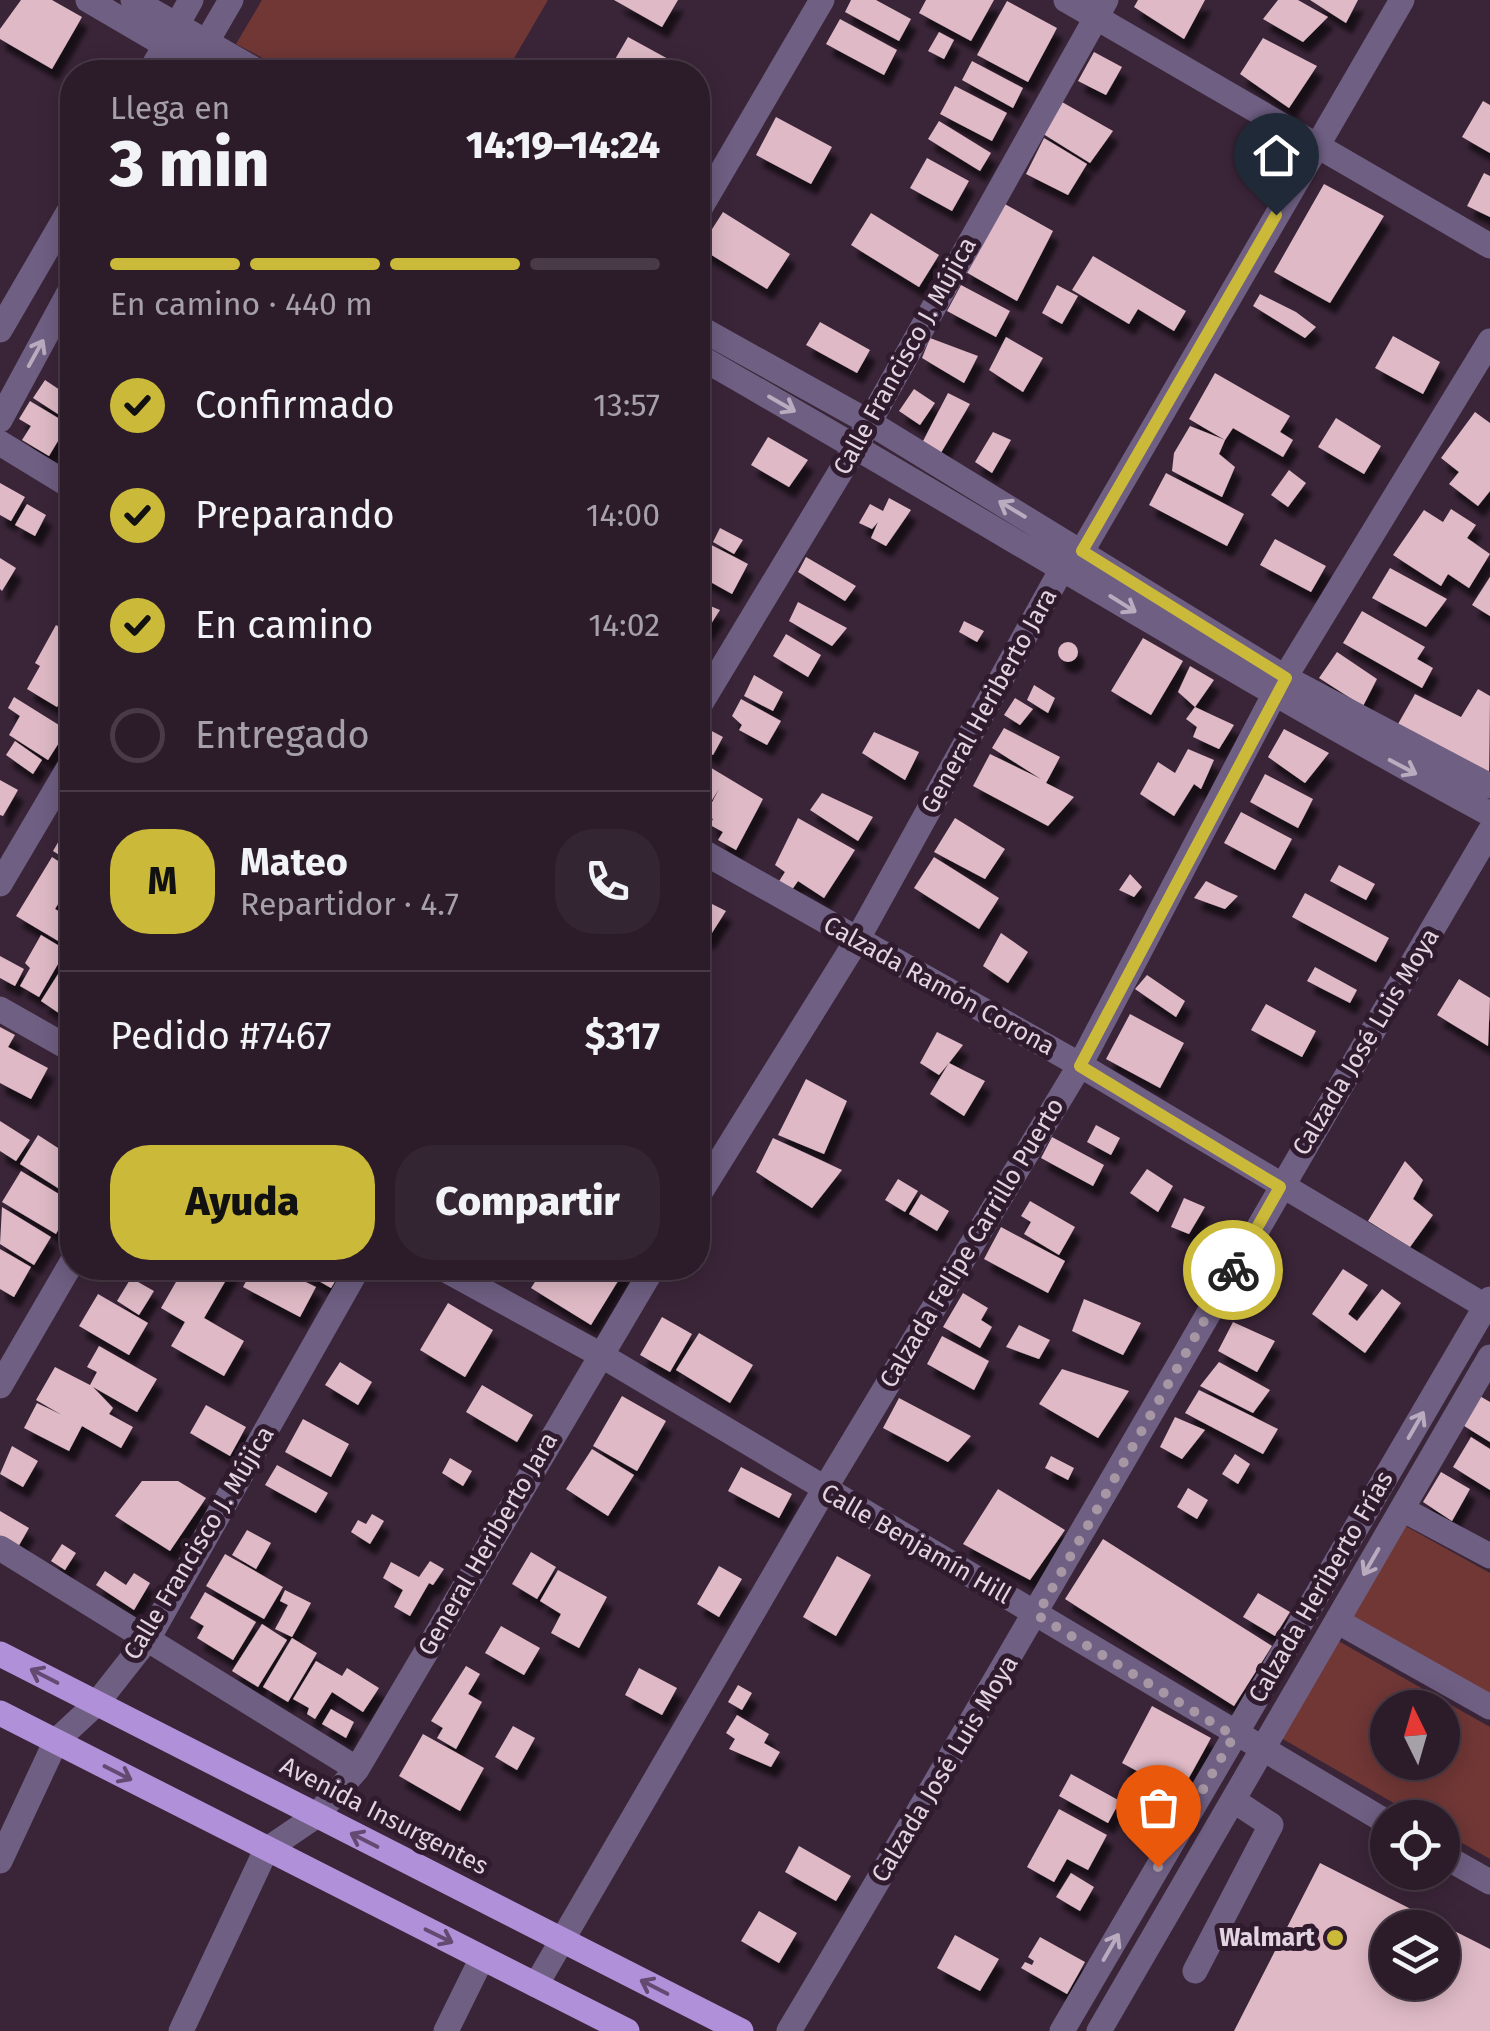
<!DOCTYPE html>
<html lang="es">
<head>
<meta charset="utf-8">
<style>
  :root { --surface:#2c1c2a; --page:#342532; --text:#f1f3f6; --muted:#a6a1a8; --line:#483a47; --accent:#cbb939 }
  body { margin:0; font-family:"Fira Sans",sans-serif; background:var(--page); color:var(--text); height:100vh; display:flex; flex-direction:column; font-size:38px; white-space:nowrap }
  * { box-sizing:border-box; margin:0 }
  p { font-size:32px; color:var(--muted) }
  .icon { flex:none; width:55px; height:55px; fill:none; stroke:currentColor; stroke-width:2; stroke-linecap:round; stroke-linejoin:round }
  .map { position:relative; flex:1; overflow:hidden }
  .drawer { position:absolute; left:60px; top:60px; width:650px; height:1220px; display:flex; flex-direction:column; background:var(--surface); border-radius:40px; box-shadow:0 5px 25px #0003,0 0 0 2px var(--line) }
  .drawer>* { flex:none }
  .needle { width:65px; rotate:355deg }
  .controls { position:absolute; left:1370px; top:1690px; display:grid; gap:20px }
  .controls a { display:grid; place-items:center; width:90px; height:90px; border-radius:50%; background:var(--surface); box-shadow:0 5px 25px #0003,0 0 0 2px var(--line); font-size:50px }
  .pin { position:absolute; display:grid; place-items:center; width:85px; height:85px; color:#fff; margin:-102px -42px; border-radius:50% 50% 50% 0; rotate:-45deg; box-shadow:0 0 10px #0007 }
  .pin .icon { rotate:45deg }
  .courier { position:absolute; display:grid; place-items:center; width:100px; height:100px; margin:-50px; border:8px solid #cbb939; border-radius:50%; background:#fff; color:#222; box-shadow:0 2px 12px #0007 }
  .head em { font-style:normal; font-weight:800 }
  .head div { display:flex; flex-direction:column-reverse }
  .head { display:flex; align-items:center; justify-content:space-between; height:170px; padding:0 50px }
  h1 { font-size:65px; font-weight:800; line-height:75px }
  .bar { display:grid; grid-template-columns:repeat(4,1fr); gap:15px 10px; align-content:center; height:120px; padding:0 50px }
  .bar i { height:12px; border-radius:8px; background:var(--line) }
  .bar .current { background:var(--accent) }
  .bar p { grid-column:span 4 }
  .line { display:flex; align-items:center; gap:25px; padding:0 50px; border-top:2px solid var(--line) }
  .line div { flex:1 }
  .round { display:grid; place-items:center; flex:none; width:105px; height:105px; border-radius:40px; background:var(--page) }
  ol { padding:0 50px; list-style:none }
  li { display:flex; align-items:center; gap:30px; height:110px }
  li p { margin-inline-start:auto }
  li .icon { padding:10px; border-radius:50%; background:var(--accent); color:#111; stroke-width:4 }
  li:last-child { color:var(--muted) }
  li i { width:55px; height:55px; border:5px solid var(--line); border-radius:50% }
  .cta { display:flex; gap:20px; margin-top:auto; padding:20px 50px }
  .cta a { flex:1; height:115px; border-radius:40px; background:var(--accent); color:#111; font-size:40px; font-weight:800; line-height:115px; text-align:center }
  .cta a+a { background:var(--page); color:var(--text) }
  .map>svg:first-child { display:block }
  .green { fill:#703735; fill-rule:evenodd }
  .building { fill:#dfbac6; fill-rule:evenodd; filter:url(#shadow) }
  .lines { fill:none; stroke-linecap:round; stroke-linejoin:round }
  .minor { stroke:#6f5f83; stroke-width:25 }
  .major { stroke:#b090d8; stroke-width:25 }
  .oneway { stroke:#baabbf }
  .oneway2 { stroke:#634a71 }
  .done { stroke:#a797a5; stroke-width:10; stroke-dasharray:0 18 }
  .route { stroke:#cbb939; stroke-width:12 }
  .poi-dot { fill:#cbb939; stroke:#2f1b2d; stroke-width:4 }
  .labels { text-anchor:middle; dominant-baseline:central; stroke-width:10; stroke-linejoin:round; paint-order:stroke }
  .street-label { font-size:25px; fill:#e2d4e0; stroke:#2f1b2d }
  .poi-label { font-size:25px; font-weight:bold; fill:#e2d4e0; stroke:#2f1b2d; text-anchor:end }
</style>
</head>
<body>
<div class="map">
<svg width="1490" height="2031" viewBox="0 0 1490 2031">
  <defs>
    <filter id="shadow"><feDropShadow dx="6" dy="11" stdDeviation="2.5" flood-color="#0009"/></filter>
  </defs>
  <rect width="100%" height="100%" fill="#3a2538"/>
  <!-- green -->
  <path class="green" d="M262,0H548L506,72H289L236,44Z
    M1400,1523L1490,1573V1713L1344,1621Z
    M1335,1639L1490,1727V1859L1443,1832L1442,1818L1418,1817L1281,1738ZM1388,1708H1442V1762H1388Z"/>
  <!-- building -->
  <path class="building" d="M21,0H52L82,17L52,69L0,39V29Z
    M614,0H678L662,27Z
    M851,0H876L911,19L899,41L845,12Z
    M926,0H994L971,41L919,13Z
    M1138,0H1205L1184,39L1134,7Z
    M1278,0H1298L1328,17L1303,42L1263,19Z
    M1310,0H1358L1346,23Z
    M1007,1L1057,28L1028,82L977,55Z
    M840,19L897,50L884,75L826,44Z
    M939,32L954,40L944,59L928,51Z
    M628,37L692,72H617L610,68Z
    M1263,38L1317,66L1289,108L1240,74Z
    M1094,52L1122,67L1106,95L1078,81Z
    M972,61L1023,88L1013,108L962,80Z
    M955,86L1007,113L992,141L940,114Z
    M1483,101L1490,105V153L1462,137Z
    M1062,102L1113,131L1090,163L1040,132Z
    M776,117L832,147L811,184L756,155Z
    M939,121L991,153L980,171L928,139Z
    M1044,138L1087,164L1068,195L1026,174Z
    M927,158L969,181L952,211L910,188Z
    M1484,173L1490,176V217L1467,206Z
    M1324,184L1384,216L1330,303L1274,272Z
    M1003,203L1053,231L1017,301L964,271Z
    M723,212L790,254L767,289L700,248Z
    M871,213L939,255L919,287L851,245Z
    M1093,256L1186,311L1174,331L1138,309L1129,324L1072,290Z
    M961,285L1010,311L996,337L947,311Z
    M1057,285L1078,296L1062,324L1042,313Z
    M1260,294L1296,312L1316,327L1305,338L1253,306Z
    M820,322L870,350L857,373L806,345Z
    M1393,336L1440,362L1423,394L1375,368Z
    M1006,337L1043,358L1023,392L989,370Z
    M930,338L978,356L964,383L922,358Z
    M1215,373L1290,416L1280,432L1293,440L1283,457L1233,428L1225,440L1189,419Z
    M45,380L72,398V423L33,398Z
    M914,389L935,403L920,425L899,411Z
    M948,393L970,404L939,456L921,445Z
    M30,401L68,424L49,456L22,440L31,426L19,419Z
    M1475,412L1490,423V491L1478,506L1449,484L1459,472L1441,458Z
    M1336,418L1381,446L1364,474L1318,447Z
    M1190,426L1225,440L1219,454L1235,467L1222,497L1172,471L1174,453Z
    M993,432L1011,440L992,473L975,462Z
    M768,437L808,460L789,487L751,465Z
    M1289,470L1306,483L1288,507L1271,495Z
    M1166,473L1244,514L1227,546L1149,505Z
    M0,483L25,497L11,521L0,515Z
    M889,498L911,510L886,546L871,538L878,522L872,529L859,523L870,504L883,511Z
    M27,504L46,515L35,536L15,525Z
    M1451,509L1476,525L1467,538L1490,554L1469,588L1448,574L1441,586L1393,555L1424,510L1443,522Z
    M720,528L743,540L734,554L713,542Z
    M698,538L748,564L732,594L698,575Z
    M1275,539L1326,566L1311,592L1260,565Z
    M806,557L856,586L845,601L798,572Z
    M0,558L16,568L2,591L0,589Z
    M1390,568L1447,599L1426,627L1372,598Z
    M1490,577V616L1472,605Z
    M698,601L720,610L707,630L698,624Z
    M798,602L847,628L832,646L789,621Z
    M1362,611L1425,647L1417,659L1433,668L1422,688L1343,643Z
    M964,621L984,631L977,642L959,632Z
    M56,625L72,635V704L62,698L57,707L27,689L40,666L35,663Z
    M786,634L821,655L808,677L773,656Z
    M1143,638L1183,661L1151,715L1111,691Z
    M1058 652a10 10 0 1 1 20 0a10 10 0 1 1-20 0Z
    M1337,652L1377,679L1363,706L1319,678Z
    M1190,666L1214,680L1195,707L1234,725L1219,749L1193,737L1197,727L1186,719L1195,707L1178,692Z
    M754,675L783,692L773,711L744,696Z
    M1034,685L1055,698L1048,713L1027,700Z
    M1478,689L1490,696L1489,773L1398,724L1415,694L1461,717Z
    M14,697L67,730L48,760L9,735L20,716L8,708Z
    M1015,698L1033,709L1020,725L1004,715Z
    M741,699L781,721L767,745L739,730L742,725L732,716Z
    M706,728L723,737L713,755L698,746Z
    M1004,728L1060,757L1046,783L1074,797L1048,826L973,786L990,754L1041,779L992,748Z
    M1284,729L1329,753L1305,783L1268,757Z
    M874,732L919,752L905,780L862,753Z
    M15,741L42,760L33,774L6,755Z
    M1188,749L1214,760L1201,789L1194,784L1174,816L1140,794L1158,762L1175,773Z
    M698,760L763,799L736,850L718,840L723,832L710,825L713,819L706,814L719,789L698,822Z
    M1265,774L1313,799L1298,828L1250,802Z
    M0,780L18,790L3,816L0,815Z
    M822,793L873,817L858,841L810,810Z
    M1241,812L1292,839L1275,870L1224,843Z
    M798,818L855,850L824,898L798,881L789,894L776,886L785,872L775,865Z
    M955,818L1005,849L985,879L934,852Z
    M60,839L72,846V863L53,851Z
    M52,857L72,870V881L55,909L72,919V932L65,945L16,916Z
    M934,857L999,898L979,929L914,888Z
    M1339,865L1375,884L1366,900L1330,881Z
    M1130,874L1142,887L1134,897L1119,890Z
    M1206,881L1222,889L1238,896L1225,909L1194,898Z
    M1305,893L1389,938L1376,962L1292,917Z
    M698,897L726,911L708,939L698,933Z
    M1001,933L1028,952L1008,983L983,966Z
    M41,935L66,950L39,997L20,986L30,968L25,963Z
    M72,952V1022L41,1001Z
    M0,956L24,969L15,986L0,978Z
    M1315,967L1357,990L1350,1003L1307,981Z
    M1147,975L1185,1001L1176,1017L1135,989Z
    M1459,979L1490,998L1488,1046L1437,1015Z
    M1266,1004L1316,1031L1302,1057L1251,1030Z
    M1130,1014L1184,1043L1160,1088L1106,1059Z
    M0,1027L15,1035L8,1047L48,1068L31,1099L0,1083Z
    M937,1032L963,1045L949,1063L985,1081L964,1116L930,1094L949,1063L939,1075L920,1063Z
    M806,1079L847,1101L824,1154L778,1135Z
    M0,1121L30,1140L16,1161L0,1151Z
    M1096,1125L1120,1138L1111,1155L1087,1142Z
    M38,1135L72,1157V1197L20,1164Z
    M1052,1137L1104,1165L1093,1186L1041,1158Z
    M773,1138L842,1170L812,1208L756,1172Z
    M1405,1161L1423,1180L1413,1199L1433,1215L1410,1247L1368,1221Z
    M1147,1169L1173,1186L1158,1212L1130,1193Z
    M21,1171L72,1202L56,1234L2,1202Z
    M898,1179L918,1191L905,1212L885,1200Z
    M921,1194L949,1211L937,1231L909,1214Z
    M1184,1198L1205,1207L1189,1234L1171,1227Z
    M1030,1201L1075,1227L1059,1255L1024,1234L1031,1222L1021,1216Z
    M2,1207L51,1237L34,1265L0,1244Z
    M1001,1227L1065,1261L1048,1293L984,1259Z
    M0,1249L31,1267L14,1297L0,1289Z
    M184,1268H233L204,1318L244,1341L224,1376L171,1346L185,1322L161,1308Z
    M253,1268H277L316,1287L300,1317L243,1287Z
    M296,1268H343L331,1288Z
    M544,1268H556L581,1282L590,1268H626L591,1325L531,1288Z
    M1343,1269L1368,1285L1348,1314L1357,1321L1382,1289L1401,1303L1365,1353L1312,1314Z
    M131,1278L154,1291L139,1315L117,1301Z
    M963,1293L988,1308L981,1320L992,1327L980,1348L943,1327Z
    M98,1294L148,1323L129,1355L79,1326Z
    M1084,1299L1141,1323L1123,1355L1072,1331Z
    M448,1303L493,1330L465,1377L420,1350Z
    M662,1317L692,1334L670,1372L640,1355Z
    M1233,1322L1275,1341L1257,1372L1218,1351Z
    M1019,1325L1050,1340L1039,1359L1006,1347Z
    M699,1333L753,1365L730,1403L676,1370Z
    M942,1336L989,1361L974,1390L927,1364Z
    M99,1346L157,1379L137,1412L93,1387L113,1408L109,1414L133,1427L121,1448L82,1426L69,1451L24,1428L37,1403L62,1415L36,1400L55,1367L90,1385L97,1372L87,1367Z
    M340,1362L372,1382L358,1405L325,1385Z
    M1219,1362L1270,1390L1253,1413L1200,1386Z
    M1062,1369L1129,1391L1098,1438L1039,1404Z
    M482,1385L533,1415L517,1442L466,1412Z
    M1199,1390L1278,1429L1263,1454L1185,1413Z
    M1478,1395L1490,1402V1442L1461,1424Z
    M622,1396L666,1421L637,1471L593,1446Z
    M899,1398L971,1436L948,1462L883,1428Z
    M206,1405L246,1427L230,1456L190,1433Z
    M1175,1417L1205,1430L1182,1459L1160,1447Z
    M303,1419L349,1444L331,1477L285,1452Z
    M1471,1437L1490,1449V1490L1453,1467Z
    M12,1446L38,1461L23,1487L0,1474Z
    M592,1449L634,1475L608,1516L566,1489Z
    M1235,1454L1250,1464L1238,1484L1222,1474Z
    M1051,1456L1074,1468L1068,1480L1045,1468Z
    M450,1458L472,1471L463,1486L442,1473Z
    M277,1465L328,1493L316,1513L265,1485Z
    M741,1467L792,1494L779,1518L728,1491Z
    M1441,1472L1470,1489L1452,1521L1423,1502Z
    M142,1481H178L206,1498L170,1551L115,1516Z
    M1188,1488L1208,1500L1197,1519L1177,1507Z
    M998,1489L1065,1530L1030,1580L963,1544Z
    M0,1511L29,1528L18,1547L0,1537Z
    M372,1514L384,1521L370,1544L351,1532L358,1520L366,1524Z
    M247,1530L271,1543L256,1569L232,1555Z
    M1103,1539L1272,1646L1234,1706L1065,1599Z
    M62,1544L76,1553L65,1570L51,1561Z
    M531,1552L556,1567L537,1599L512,1584Z
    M225,1554L283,1587L264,1619L206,1586Z
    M837,1556L871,1575L836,1636L803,1617Z
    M430,1561L444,1569L433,1585L429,1583L410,1616L394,1607L403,1590L383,1578L391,1562L419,1577Z
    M719,1566L742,1579L719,1617L697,1604Z
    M558,1570L607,1597L579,1648L551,1633L561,1614L540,1601Z
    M105,1571L126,1585L134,1573L150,1583L134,1610L96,1585Z
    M285,1590L311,1603L292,1637L275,1629L288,1605L280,1601Z
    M205,1592L256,1622L233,1660L197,1638L204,1626L190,1618Z
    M1258,1593L1290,1612L1275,1636L1243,1617Z
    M262,1624L287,1640L258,1687L232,1671Z
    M501,1626L540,1648L524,1675L485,1653Z
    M292,1638L317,1653L288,1702L263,1687Z
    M316,1661L342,1676L347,1668L379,1688L363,1712L332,1692L315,1719L307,1714L309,1708L293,1699Z
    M466,1666L480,1674L468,1694L482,1702L456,1749L437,1738L443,1728L431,1721Z
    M639,1668L677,1688L662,1715L625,1695Z
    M738,1685L752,1693L742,1710L728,1702Z
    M1152,1706L1211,1738L1180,1794L1122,1763Z
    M331,1709L354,1722L346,1738L322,1724Z
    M737,1715L769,1734L764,1743L780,1752L771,1767L729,1749L735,1739L726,1733Z
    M513,1726L535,1738L517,1770L495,1757Z
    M423,1734L484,1768L460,1811L399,1776Z
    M1071,1774L1120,1801L1108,1823L1059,1796Z
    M1059,1809L1107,1835L1088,1870L1067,1859L1054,1882L1027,1867Z
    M799,1846L851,1876L836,1901L785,1872Z
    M1320,1863L1490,1949V2031H1234ZM1388,1928H1442V1982H1388Z
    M1071,1873L1094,1887L1080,1911L1056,1897Z
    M759,1911L797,1933L779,1963L741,1941Z
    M955,1935L999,1959L980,1991L937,1968Z
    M1040,1937L1085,1962L1067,1994L1021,1968L1025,1962L1032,1965L1034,1961L1028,1957Z"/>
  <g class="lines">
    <!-- minor -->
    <path class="minor" d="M88,0L211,72
      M133,0L259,72
      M1066,0L1490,246
      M199,55L231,0
      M150,72L191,0
      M698,212L822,0
      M698,327L867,421L1286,678L1490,786
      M0,330L72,206
      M698,356C963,507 1222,669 1490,814
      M0,420L72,287
      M0,443L72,487
      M698,708L856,446L1106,0
      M698,849L1080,1065L1490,1309
      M0,884L72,762
      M0,1009L72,1050
      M698,1196L857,940L1063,567L1082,551L1402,0
      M442,1268L599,1354L1388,1823
      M0,1386L72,1262
      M1402,1509L1490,1556
      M0,1548L357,1769
      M1337,1621L1490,1707
      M1442,1855L1490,1882
      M0,1861L56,1741L97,1703L149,1637L358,1268
      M1195,1971L1271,1825L1233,1800
      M536,1985L824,1490L1080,1065L1273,697L1490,341
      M181,2031L266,1850L316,1816L357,1769L653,1268
      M446,2031L482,1958
      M789,2031C1026,1633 1255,1230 1490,831
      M1062,2031L1490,1299
      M1099,2031L1490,1357"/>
    <!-- major -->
    <path class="major" d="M0,1654L741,2031
      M0,1713L627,2031"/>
  </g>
  <!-- one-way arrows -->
  <defs><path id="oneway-shaft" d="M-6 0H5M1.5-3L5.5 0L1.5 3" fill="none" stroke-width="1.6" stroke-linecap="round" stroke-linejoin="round" transform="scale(2.5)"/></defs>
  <g class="oneway">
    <use href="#oneway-shaft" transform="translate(36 353) rotate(-61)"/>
    <use href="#oneway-shaft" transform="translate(782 404) rotate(30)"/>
    <use href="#oneway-shaft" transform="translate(1012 509) rotate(-149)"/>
    <use href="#oneway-shaft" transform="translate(1123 604) rotate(32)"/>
    <use href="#oneway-shaft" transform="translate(1403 767) rotate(28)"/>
    <use href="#oneway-shaft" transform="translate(1416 1425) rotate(-60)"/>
    <use href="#oneway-shaft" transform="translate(1371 1562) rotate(120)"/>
    <use href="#oneway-shaft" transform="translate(1111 1947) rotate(-60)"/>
  </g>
  <g class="oneway2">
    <use href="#oneway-shaft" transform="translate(44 1676) rotate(-153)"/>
    <use href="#oneway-shaft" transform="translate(118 1773) rotate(27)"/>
    <use href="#oneway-shaft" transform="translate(364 1840) rotate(-153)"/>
    <use href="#oneway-shaft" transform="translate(439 1936) rotate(26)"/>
    <use href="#oneway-shaft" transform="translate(654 1987) rotate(-153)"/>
  </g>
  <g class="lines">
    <!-- done -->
    <path class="done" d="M1158,1867L1234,1736L1037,1615L1233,1270"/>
    <!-- route -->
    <path class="route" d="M1233,1270L1280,1187L1080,1066L1286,678L1082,551L1276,215"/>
  </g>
  <!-- markers -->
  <circle class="poi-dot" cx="1335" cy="1938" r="10"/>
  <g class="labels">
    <!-- street labels -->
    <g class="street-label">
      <text transform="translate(905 356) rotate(-61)">Calle Francisco J. Mújica</text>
      <text transform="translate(989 701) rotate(-61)">General Heriberto Jara</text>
      <text transform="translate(939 986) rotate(29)">Calzada Ramón Corona</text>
      <text transform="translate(1366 1042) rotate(-59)">Calzada José Luis Moya</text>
      <text transform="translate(972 1243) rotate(-59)">Calzada Felipe Carrillo Puerto</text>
      <text transform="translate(199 1543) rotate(-59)">Calle Francisco J. Mújica</text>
      <text transform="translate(488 1544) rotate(-60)">General Heriberto Jara</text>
      <text transform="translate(916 1544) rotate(30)">Calle Benjamín Hill</text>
      <text transform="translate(1321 1587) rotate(-60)">Calzada Heriberto Frías</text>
      <text transform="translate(945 1769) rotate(-59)">Calzada José Luis Moya</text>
      <text transform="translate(384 1816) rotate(27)">Avenida Insurgentes</text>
    </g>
    <!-- poi labels -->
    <g class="poi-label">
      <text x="1315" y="1938">Walmart</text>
    </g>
  </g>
</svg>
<div class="controls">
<a><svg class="needle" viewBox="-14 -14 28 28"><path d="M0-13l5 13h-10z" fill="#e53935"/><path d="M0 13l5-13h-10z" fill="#a6a1a8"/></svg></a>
<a><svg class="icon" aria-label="locate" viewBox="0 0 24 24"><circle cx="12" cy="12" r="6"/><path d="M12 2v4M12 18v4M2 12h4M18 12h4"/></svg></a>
<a><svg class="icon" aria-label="layers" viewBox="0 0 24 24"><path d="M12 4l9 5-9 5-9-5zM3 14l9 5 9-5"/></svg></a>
</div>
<div class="pin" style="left:1158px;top:1867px;background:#ea580c"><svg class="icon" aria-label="bag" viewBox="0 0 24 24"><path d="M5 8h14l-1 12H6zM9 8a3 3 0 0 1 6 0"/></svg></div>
<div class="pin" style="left:1276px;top:215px;background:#1f2937"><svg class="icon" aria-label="home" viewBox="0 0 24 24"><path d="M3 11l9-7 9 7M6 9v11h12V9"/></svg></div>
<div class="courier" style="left:1233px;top:1270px"><svg class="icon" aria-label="bike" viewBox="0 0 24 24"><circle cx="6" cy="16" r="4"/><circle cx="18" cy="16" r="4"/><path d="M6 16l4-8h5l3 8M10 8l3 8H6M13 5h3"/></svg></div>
<section class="drawer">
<div class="head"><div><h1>3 min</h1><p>Llega en</p></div><em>14:19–14:24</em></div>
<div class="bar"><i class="current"></i><i class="current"></i><i class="current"></i><i></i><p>En camino · 440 m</p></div>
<ol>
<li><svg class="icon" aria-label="check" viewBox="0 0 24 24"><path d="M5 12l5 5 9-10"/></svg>Confirmado<p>13:57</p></li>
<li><svg class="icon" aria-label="check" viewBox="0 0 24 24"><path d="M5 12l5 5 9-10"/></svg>Preparando<p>14:00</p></li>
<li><svg class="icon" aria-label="check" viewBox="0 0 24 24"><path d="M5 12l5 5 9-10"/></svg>En camino<p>14:02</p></li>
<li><i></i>Entregado</li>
</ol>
<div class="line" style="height:180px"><b class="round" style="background:var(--accent);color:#111">M</b><div><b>Mateo</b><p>Repartidor · 4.7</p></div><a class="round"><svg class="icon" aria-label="phone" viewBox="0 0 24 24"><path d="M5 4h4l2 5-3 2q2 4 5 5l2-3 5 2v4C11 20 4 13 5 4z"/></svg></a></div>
<div class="line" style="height:130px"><div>Pedido #7467</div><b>$317</b></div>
<div class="cta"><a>Ayuda</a><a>Compartir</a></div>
</section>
</div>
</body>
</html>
